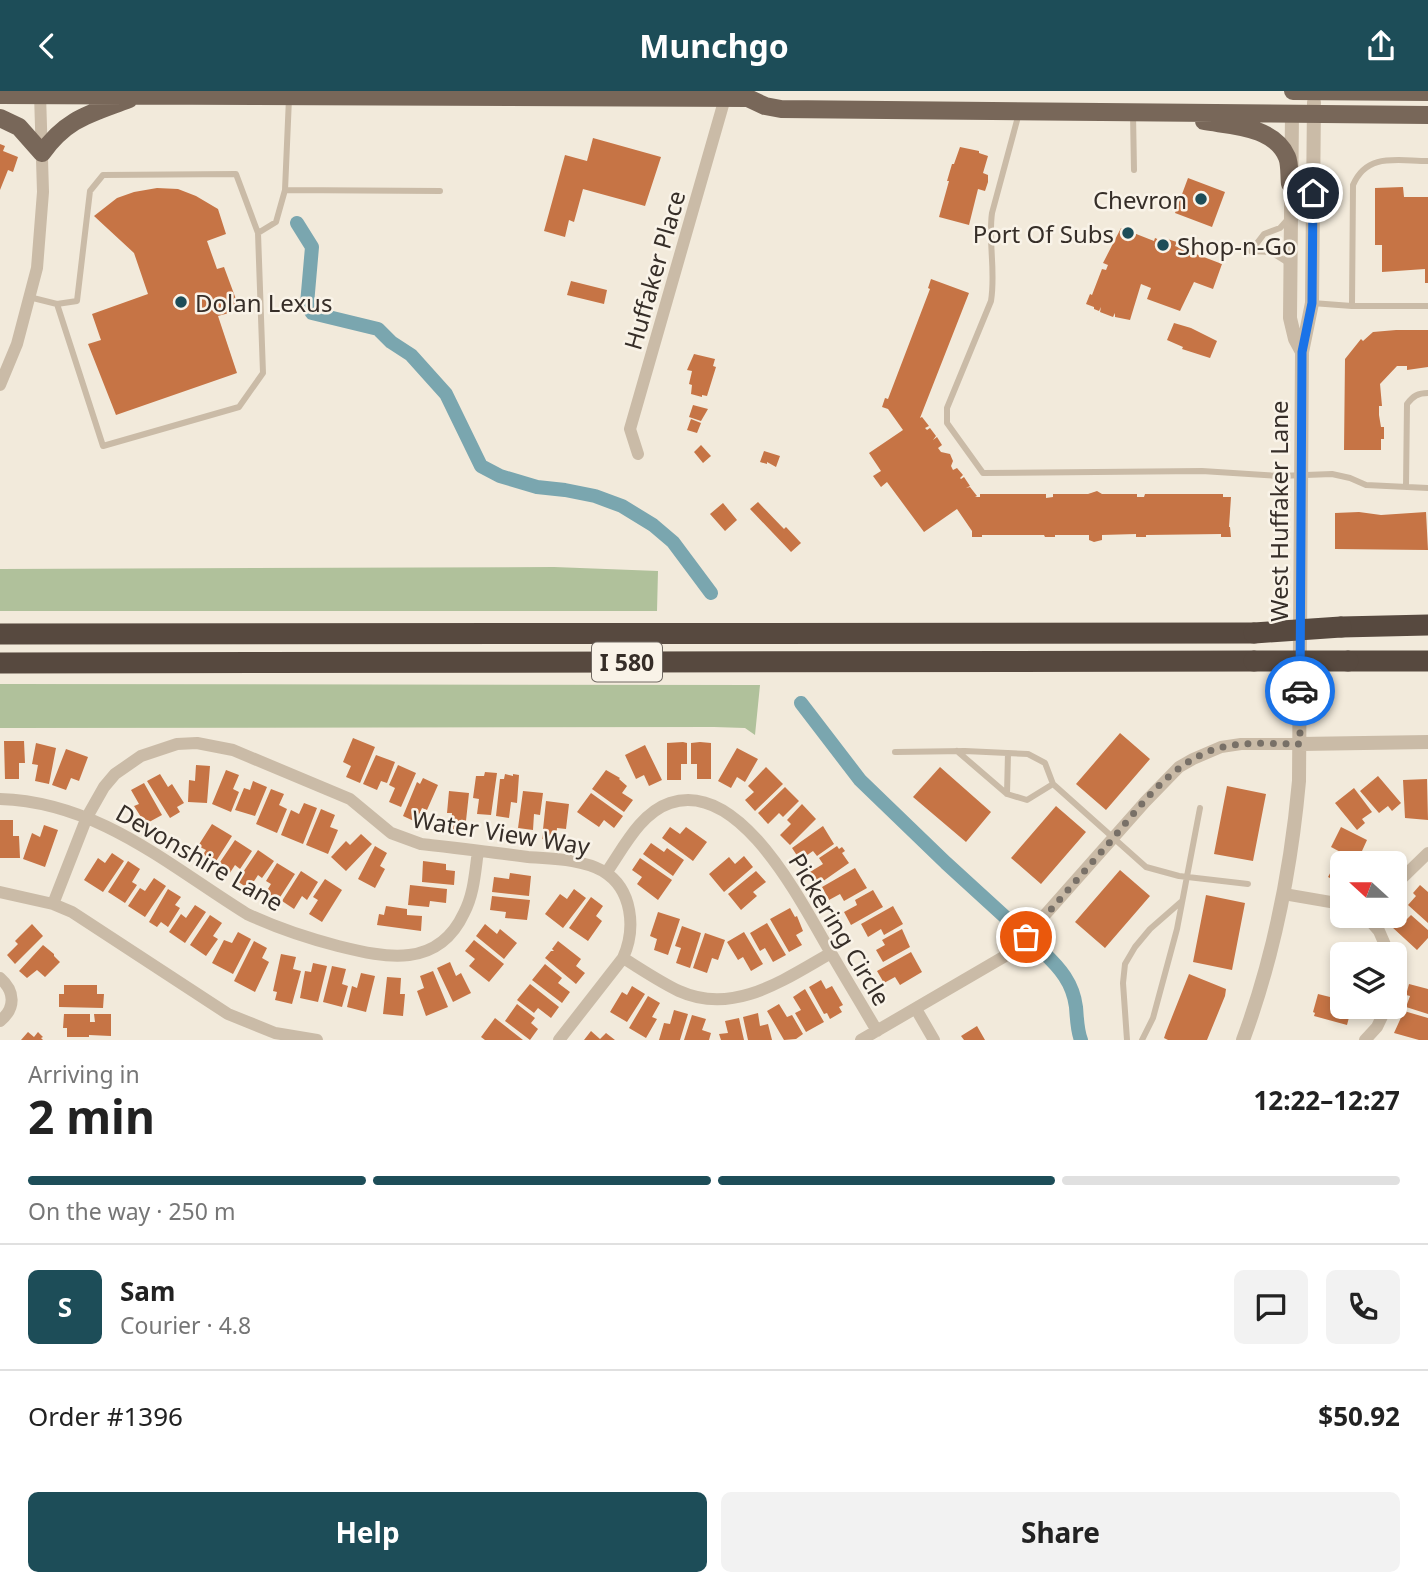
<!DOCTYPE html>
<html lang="en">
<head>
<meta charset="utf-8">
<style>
  :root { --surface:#fff; --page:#f2f2f2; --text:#222; --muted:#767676; --line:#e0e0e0; --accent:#1d4d58 }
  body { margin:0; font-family:"Noto Sans",sans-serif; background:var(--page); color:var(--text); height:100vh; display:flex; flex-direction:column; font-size:26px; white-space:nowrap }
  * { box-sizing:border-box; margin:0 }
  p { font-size:23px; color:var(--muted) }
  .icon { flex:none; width:38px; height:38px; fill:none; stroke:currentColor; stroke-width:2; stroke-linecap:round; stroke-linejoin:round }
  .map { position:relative; height:949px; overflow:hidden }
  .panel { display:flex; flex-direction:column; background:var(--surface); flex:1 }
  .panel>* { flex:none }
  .needle { width:46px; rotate:291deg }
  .fabs { position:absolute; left:1330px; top:760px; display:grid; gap:14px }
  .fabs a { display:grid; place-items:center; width:77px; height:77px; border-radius:10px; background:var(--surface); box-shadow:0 4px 10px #0003; font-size:35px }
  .pin { position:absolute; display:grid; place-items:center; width:60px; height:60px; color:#fff; margin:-30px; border:4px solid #fff; border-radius:50%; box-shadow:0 2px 7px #0007 }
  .courier { position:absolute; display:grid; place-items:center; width:70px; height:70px; margin:-35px; border:5px solid #1a73e8; border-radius:50%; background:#fff; color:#222; box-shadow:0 2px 9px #0007 }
  .head em { font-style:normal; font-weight:700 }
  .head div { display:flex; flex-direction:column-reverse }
  .head { display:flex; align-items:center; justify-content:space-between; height:119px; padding:0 28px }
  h1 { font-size:46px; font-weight:700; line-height:52px }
  .bar { display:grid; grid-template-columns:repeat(4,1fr); gap:10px 7px; align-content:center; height:84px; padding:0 28px }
  .bar i { height:9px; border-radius:5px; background:var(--line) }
  .bar .current { background:var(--accent) }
  .bar p { grid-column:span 4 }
  .line { display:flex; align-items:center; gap:18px; padding:0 28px; border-top:2px solid var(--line) }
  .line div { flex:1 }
  .round { display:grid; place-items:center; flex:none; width:74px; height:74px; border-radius:10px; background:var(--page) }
  .button { display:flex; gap:14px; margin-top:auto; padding:14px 28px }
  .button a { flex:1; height:80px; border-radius:10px; background:var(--accent); color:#fff; font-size:28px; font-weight:700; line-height:80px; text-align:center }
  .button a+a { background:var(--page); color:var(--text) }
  header { display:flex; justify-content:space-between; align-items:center; height:91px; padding:0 28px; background:var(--accent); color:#fff; font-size:32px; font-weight:700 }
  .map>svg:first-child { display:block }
  .green { fill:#b0c19b }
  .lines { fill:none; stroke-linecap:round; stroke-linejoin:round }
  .canal { stroke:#7aa6af; stroke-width:14 }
  .building { fill:#c67445 }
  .service { stroke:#cabba7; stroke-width:6 }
  .minor { stroke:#cabba7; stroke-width:12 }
  .tertiary { stroke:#cabba7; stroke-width:14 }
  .primary { stroke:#786759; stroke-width:18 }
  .motorway { stroke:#57493f; stroke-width:21 }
  .motorway-bridge { stroke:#57493f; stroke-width:21 }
  .done { stroke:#787067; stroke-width:7; stroke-dasharray:0 12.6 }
  .route { stroke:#1a73e8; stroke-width:9 }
  .poi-dot { fill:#1d4d58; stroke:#f9f3e8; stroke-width:2.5 }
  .labels { text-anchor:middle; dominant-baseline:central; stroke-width:5; stroke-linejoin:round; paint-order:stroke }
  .shield { fill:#f9f3e8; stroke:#706962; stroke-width:2 }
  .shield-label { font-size:23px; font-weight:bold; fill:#362e28 }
  .poi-label { font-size:24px; fill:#362e28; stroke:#f9f3e8; text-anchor:end }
  .street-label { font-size:24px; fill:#362e28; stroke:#f9f3e8 }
</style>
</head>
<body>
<header><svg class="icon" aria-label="back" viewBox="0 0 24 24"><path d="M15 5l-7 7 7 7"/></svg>Munchgo<svg class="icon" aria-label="share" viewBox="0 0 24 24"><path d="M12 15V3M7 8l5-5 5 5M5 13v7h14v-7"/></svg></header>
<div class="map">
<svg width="1428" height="949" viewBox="0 0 1428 949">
  <rect width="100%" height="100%" fill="#f2eadb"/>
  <!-- green -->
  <path class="green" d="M554,476L658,480L657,520H0V478Z
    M0,593L760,594L755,644L745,637L714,636L0,637Z"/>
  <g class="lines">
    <!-- canal -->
    <path class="canal" d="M297,132L312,156L307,213L312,222L378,238L391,251L411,264L446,303L481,375L500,385L537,396L565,399L595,405L622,415L653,434L673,451L711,502
      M801,612L860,689L946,772L1015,835
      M1043,861C1060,877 1073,892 1076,916C1077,927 1077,939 1081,949"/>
  </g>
  <!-- building -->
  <path class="building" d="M593,47L661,66L645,115L583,98L574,131L569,129L565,146L544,140L565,64L587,70Z
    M0,53L5,55L3,60L18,66L13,81L8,79L0,99Z
    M960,56L979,60V62L988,65L983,82L988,84V91L985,100L978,98L969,134L939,126L949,90H947L952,73H954Z
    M1188,87L1225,101L1212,136L1175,122Z
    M1403,96L1404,106H1428V192H1425V178L1382,181V154H1375V97Z
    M157,97L178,98L196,105L218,118L226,143L207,150L217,178L224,176L240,219L218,225L237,282L116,324L88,253L101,249L92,223L148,203L134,162L94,125L117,107L134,101Z
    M1121,137L1154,150L1155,147L1162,150L1164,147L1177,151L1175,155L1222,173L1213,198L1194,191L1180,220L1147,208L1151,197L1141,193L1130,229L1115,226V222L1113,226L1100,221L1101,216L1099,220L1094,218V216L1086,213L1090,203L1092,204L1102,178L1106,179L1108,174L1103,172Z
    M931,188L969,202L920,327L922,326L929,335L925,337L927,339L930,337L936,345L933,349L937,346L942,354L938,357L941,361L950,363L953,370L951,375L953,379L957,377L963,384L960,387L961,388L964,386L970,395L966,397L970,396L977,405L975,406H980V403H1046V407L1053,406V403H1088L1097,400L1102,403H1137V406H1144L1145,403H1223V406H1231L1229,436H1230L1231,446H1221V443L1146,444V446H1136V443L1102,444V449L1094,451L1089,449V444H1055V446H1045L1044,444H982V446H972V440L957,418L924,441L887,391L881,396L873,385L881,380L869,362L903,339L888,318L882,316L885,307L888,308L930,198L928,197Z
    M571,190L607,199L604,213L567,204Z
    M1174,232L1191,237L1217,250L1210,267L1182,258L1183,256L1167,249Z
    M1396,239H1428V276L1407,279V275H1397L1380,293L1382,315H1379V324L1381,336H1384V348H1381V359H1344L1345,268L1361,248L1363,250L1373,241Z
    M694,263L715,268L713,275L716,276L707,305L702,304V306L691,303L692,294L689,293L692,280L687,279Z
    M693,314L708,318L701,330L689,326Z
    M691,328L701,332L697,342L687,339Z
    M701,354L711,365L703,372L694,361Z
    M764,360L780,365L776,376L767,371V373L760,371Z
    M758,411L784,438L786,436L801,452L791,461L750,418Z
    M723,412L737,429L725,440L710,423Z
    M1359,421L1381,424L1426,421L1428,459L1335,458V422Z
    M1120,642L1150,668L1106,719L1076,693Z
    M353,647L375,656L360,692L346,686L351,675L343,671Z
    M4,650H24L25,672H19V688H5Z
    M683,651L687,652V673H681V689H667V652Z
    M700,651L711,652V688H697V673H691V652Z
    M36,652L56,657L49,693L35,690L38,674L32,673Z
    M645,654L662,689L649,695L644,684L636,688L625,664Z
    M737,657L758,668L745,691L737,686L731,697L718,690Z
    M66,658L88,666L79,690L71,687L66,699L52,694Z
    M376,664L395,671L387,692L381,690L377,699L363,693Z
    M196,674L210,675L207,712L188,711L189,689L195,690Z
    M398,674L416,682L401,716L389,711L395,697L389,694Z
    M766,676L783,693L755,720L745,709L754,701L748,695Z
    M940,676L991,721L966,751L913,706Z
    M226,679L239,684L233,698L239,701L231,721L212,713Z
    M606,679L620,687L619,688L627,695L622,702L633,709L624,721L592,698Z
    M485,681L497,682L491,724L477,723L479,708L473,707L476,685H484Z
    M160,683L168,696L172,693L184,712L177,716L180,721L170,727L147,690Z
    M505,683L513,685V683L519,684L517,712L511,711L509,727L496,725L500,688H504Z
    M1378,685L1401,712L1392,720L1388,715L1379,722L1360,700Z
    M423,687L438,694L427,719L422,717L416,731L403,725L417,691L420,693Z
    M1427,688L1428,729L1405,727L1403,689Z
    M253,690L267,696L255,725L235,719L244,697L250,699Z
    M144,692L162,724L140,736L136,729L141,726L134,715L139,713L131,699Z
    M1227,695L1266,703L1253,770L1214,763Z
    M785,696L799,710L783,726L779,722L768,733L758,722Z
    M1354,697L1372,721L1362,728L1365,732L1357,739L1335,712Z
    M271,698L284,703L279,714L287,718L277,742L256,733Z
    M449,700L469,702L465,739L451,738L452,722H447Z
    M523,700L543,702L540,724L534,723L533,739L518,737Z
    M591,702L623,725L614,737L604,729L599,736L577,721Z
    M546,710L569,713L566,738L557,737L556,750L542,748Z
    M304,712L317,717L303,753L281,744L291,719L299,723Z
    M802,713L816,728L790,754L780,744L791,733L787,729Z
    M1056,715L1086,741L1041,793L1011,767Z
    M321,718L335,724L330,736L338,739L328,763L306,754Z
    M0,729H13V745H19L20,767H0Z
    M212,733L232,745L211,778L199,770L206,759L198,755Z
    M44,734L58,739L45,776L23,768L32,742L40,746Z
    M823,735L834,753L817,765L813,760L800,769L792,757Z
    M670,736L680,743L686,736L707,751L693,770L662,747Z
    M1341,736L1367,749L1362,760L1366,762L1361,772L1331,756Z
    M361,743L372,753L346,780L331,766L346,750L350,754Z
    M235,749L252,760L240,778L235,774L226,788L214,780Z
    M651,752L664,761L667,757L684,769L673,785L643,763Z
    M375,755L387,762L380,775L385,778L375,797L358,788Z
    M837,755L839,758L842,756L845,760L842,762L849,772L819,793L810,781L823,773L819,767Z
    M258,759L274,770L262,787L258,784L249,798L237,790Z
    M112,762L124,770L103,801L84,789L98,767L105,772Z
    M744,765L753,776L724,801L709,783L729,766L735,773Z
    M1339,766L1351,772H1342V793L1328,786Z
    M640,767L672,789L658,809L637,793L642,786L632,779Z
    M128,770L140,778L132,791L137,794L125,812L108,801Z
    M423,770L446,773V779L455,780L454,794L422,791Z
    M277,772L295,783L275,814L263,806L271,793L266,790Z
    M855,777L867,797L844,810L840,803L829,809L822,796Z
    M1120,779L1150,805L1105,857L1075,831Z
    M301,780L318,791L307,809L302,805L294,818L282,810Z
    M756,780L766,791L753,801L757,805L741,819L728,803Z
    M510,782L531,785L529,805L492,801L494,786L509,788Z
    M154,787L166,795L145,826L128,815L140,797L145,800Z
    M325,788L342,799L322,831L309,823L318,809L313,806Z
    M410,794L447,798L446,812L430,810L429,816L408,814Z
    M1420,794L1428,801V832L1408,814L1416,805L1413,802Z
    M168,798L181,806L175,814L180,817L168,836L161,831L157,836L149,831Z
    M574,798L586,807L563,837L545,823L560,803L567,808Z
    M873,799L883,816L851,834L844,821L857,814L855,809Z
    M1206,804L1245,812L1232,879L1193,871Z
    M492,805L530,809L527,829L505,827L506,821L490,819Z
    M591,806L603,815L596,825L602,830L588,850L569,837Z
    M195,814L206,821L185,852L169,841L181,823L186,827Z
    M386,815L407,818V824L422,825L421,840L377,834L379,823L384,824Z
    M893,815L903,833L884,844L881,838L868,846L861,833Z
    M790,817L795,826L797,825L803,840L796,844L802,854L789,861L770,828Z
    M658,821L680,828L668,864L654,859L657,848L650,845Z
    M210,824L222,832L213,845L218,848L206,865L190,854Z
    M1411,824L1428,839V847L1417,859L1392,836L1399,829L1403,832Z
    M767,832L786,864L773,871L765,857L760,860L750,842Z
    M32,833L43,845L15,873L7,864L18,853L15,850Z
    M485,833L497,843L500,838L517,852L504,868L476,845Z
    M682,835L701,842L690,877L676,872L681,857L675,855Z
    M902,838L910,856L883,871L876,859L885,854L882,849Z
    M238,841L251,848L233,883L212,872L224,849L232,852Z
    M744,841L763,873L751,880L743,866L738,869L727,851Z
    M705,842L725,849L718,869L712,867L707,882L693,877Z
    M474,849L504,873L489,891L469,875L475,868L465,860Z
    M254,850L267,857L262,867L269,871L255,901L234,890Z
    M558,850L581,868L576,875L585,882L576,893L545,867L551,860H554L552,858Z
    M43,854L54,863V865L60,871L45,886L37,879L27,887L19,880Z
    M911,861L922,881L900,894L895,886L884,892L877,880Z
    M281,863L296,866L293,878L301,880L292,913L275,909L277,901L273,900Z
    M450,871L456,885L461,882L471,902L453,911L437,877Z
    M313,872L327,875L318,911L300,907L305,880L311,881Z
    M545,873L562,887L558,892L570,901L562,912L532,889Z
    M332,875L346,878L342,893L348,895L342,916L323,911Z
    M433,880L448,916L426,925L417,900L424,897L420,885Z
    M361,882L375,885L366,921L347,916L352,895L357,897Z
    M1189,883L1226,898L1225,905L1207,949H1168L1164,947L1166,941Z
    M387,886L401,887L400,903H405L403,925L383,923Z
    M821,889L826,898L832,895L843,914L839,916L842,921L830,928L827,922L824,923L809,896Z
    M530,893L559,916L551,927L538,917L534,922L517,909Z
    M1409,893L1428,898V923L1406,916L1410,905L1406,904Z
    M64,894H97V903H104L103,917L59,916V903H64Z
    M632,895L645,903L627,931L610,921L622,901L627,904Z
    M805,898L824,931L806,941L795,922L801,919L793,906Z
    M1318,903L1334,907V910L1342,913V915H1352L1347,934L1314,925L1315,922L1313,921Z
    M648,905L660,912L652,926L657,928L646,947L629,937Z
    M517,913L535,927L531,932L538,938L530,949L505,930Z
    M779,913L787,926L792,924L803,943L796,948L784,949L767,920Z
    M674,919L688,923L680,949H659L664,932L670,933Z
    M1404,920L1428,927V949H1419L1394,942Z
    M758,922L760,935L768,933L772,949H748L743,926Z
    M64,923H90V931H95L94,923H111V945L89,944V946H67V937H63Z
    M692,924L706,928L702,939L711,942L709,949H684Z
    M495,927L523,949H485L481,946Z
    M739,927L744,949H721L719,943L728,942L725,930Z
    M977,935L985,949H964L961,945Z
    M591,940L600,948L606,942L615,949H584Z
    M28,941L34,946L38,941L43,946L41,947L43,949H21Z"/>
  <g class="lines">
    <!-- service -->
    <path class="service" d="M1019,22L992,122C988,151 996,180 991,210L947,317V332L983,382L1202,380L1279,385L1332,383L1350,387L1366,394L1428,397
      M1133,23L1134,79
      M285,99L440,100
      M1251,160L1264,143L1280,137L1289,127
      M1251,160L1271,161L1290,173
      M29,206L57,213L77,210L90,100L103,84L236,83L258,142L276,131L285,99L289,7
      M1312,212L1352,215H1428
      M57,213L103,355L239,316L263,282L258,142
      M1352,215L1353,94C1367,61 1398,70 1428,70
      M1406,396L1407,313C1413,305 1418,302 1428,302
      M957,660L1007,703L1027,709L1053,693
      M895,661L965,660L1028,663L1045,672L1053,693L1146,776L1179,785L1248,793
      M1007,703L1008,662
      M1127,949L1123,892L1125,873L1135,856L1150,838L1182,810
      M1142,949L1153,927L1177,838L1200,717"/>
    <!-- minor -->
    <path class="minor" d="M0,294L17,253L37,177L43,101L40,3
      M638,363L630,338L725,7
      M0,708C98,711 168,774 247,823C277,837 307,847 338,855C386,867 438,878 464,822C474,803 475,781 478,760
      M606,782C623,758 640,722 670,712C741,688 802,813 831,862C846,888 862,914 877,940
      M1395,794L1428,762
      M0,801L53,813L72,821L228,923L275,942L317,949
      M1284,803L1342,813
      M53,813L87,726L104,696L115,683L141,665L177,653L197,652L233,659L350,708L391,742L421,753C456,757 492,761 528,766C553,768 581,768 603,780C633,798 636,838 623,867L559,949
      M1365,824L1379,840L1389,863
      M623,867C641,878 660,891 679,900C734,925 785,888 831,862
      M0,887C15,900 16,917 0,930
      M916,918L934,949
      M861,949L1012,861L1145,711L1179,676L1193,668L1221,656L1241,653H1300
      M1365,949L1377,936L1387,915"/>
    <!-- tertiary -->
    <path class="tertiary" d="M1292,23L1290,227L1295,248L1302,261
      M1300,653L1428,651
      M1243,949C1274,865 1291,779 1299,690L1302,261L1312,212L1314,11"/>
    <!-- primary -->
    <path class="primary" d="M1293,0L1428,1
      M0,4L748,7L765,15L781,18L1428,24
      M0,27L19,36L42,62C67,27 90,23 129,8
      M1204,30C1232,35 1274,35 1287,66C1290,73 1289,85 1290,93"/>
    <!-- motorway -->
    <path class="motorway" d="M1341,536L1428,534
      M0,543L1254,542
      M1348,570H1428
      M0,572L1254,570"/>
    <!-- motorway-bridge -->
    <path class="motorway-bridge" d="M1254,542L1341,536
      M1254,570H1348"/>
  </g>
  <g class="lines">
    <!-- done -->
    <path class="done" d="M1026,846C1053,817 1078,787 1104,758C1137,720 1169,671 1219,657C1245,650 1274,653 1300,653V600"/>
    <!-- route -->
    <path class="route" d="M1300,600L1302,261L1312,212L1313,102"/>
  </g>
  <!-- markers -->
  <g class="poi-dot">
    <circle cx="1201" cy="108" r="7"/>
    <circle cx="1128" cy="142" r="7"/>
    <circle cx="1163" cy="154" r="7"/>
    <circle cx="181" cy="211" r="7"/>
  </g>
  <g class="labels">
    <!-- shield labels -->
    <rect class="shield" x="592" y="551.5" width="70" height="39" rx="5"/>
    <g class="shield-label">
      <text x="627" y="571">I 580</text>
    </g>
    <!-- poi labels -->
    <g class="poi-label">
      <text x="1187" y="108">Chevron</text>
      <text x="1114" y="142">Port Of Subs</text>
      <text x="1177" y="154" text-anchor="start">Shop-n-Go</text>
      <text x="195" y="211" text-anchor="start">Dolan Lexus</text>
    </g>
    <!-- street labels -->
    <g class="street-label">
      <text transform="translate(654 179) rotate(-74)">Huffaker Place</text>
      <text transform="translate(1278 420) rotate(-90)">West Huffaker Lane</text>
      <text transform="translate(501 741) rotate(9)">Water View Way</text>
      <text transform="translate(200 766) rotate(30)">Devonshire Lane</text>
      <text transform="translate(840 838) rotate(59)">Pickering Circle</text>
    </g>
  </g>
</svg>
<div class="fabs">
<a><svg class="needle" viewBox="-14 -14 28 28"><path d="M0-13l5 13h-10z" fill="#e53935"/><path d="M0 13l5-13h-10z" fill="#767676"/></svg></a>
<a><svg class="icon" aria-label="layers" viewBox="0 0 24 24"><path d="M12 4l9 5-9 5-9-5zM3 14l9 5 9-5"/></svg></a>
</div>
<div class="pin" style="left:1026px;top:846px;background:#ea580c"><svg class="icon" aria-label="bag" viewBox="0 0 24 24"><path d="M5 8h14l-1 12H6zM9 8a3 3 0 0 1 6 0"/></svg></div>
<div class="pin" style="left:1313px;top:102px;background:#1f2937"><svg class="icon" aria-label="home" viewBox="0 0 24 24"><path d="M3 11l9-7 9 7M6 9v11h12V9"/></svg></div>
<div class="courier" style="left:1300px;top:600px"><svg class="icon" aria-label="car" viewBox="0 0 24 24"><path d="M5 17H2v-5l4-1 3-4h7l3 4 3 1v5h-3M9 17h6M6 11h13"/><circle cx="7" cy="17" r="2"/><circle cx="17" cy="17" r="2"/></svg></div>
</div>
<section class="panel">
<div class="head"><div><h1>2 min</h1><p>Arriving in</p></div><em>12:22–12:27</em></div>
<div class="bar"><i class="current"></i><i class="current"></i><i class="current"></i><i></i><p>On the way · 250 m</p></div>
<div class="line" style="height:126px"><b class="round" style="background:var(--accent);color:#fff">S</b><div><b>Sam</b><p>Courier · 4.8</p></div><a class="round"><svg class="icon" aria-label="chat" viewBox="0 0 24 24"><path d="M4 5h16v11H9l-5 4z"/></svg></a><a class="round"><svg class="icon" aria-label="phone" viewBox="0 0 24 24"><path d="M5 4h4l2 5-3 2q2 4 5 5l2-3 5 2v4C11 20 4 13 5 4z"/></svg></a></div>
<div class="line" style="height:91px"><div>Order #1396</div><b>$50.92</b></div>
<div class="button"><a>Help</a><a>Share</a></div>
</section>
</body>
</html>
